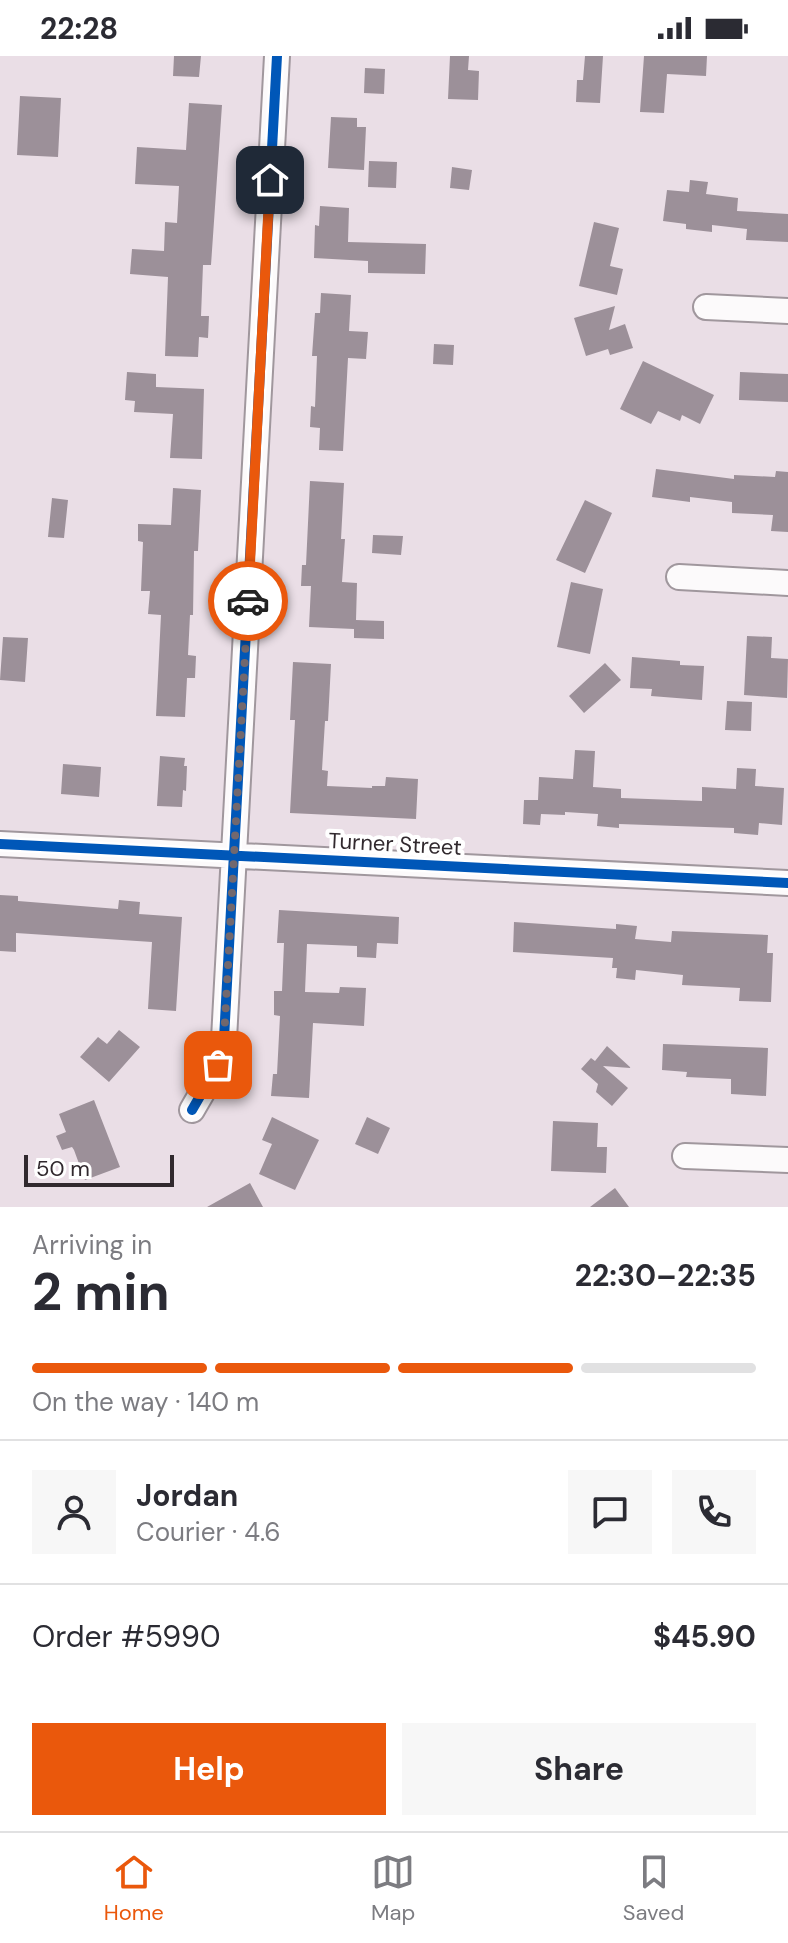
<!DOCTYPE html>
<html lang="en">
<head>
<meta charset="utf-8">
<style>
  :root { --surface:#fff; --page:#f7f7f7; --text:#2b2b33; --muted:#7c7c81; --line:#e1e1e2; --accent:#ea580c }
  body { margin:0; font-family:"DM Sans",sans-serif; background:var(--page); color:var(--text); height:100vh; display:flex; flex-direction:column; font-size:30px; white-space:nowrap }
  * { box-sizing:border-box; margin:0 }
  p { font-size:26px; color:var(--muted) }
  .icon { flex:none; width:44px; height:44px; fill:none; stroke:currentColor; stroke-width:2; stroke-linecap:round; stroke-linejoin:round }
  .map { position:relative; height:1151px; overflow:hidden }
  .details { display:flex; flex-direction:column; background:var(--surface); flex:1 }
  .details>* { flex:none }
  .scale { position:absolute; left:24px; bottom:20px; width:150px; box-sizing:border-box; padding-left:8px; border:4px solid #31292e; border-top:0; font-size:22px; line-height:28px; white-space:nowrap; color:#31292e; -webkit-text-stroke:6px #fff; paint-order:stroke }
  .pin { position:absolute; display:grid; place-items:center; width:68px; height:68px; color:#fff; margin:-34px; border-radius:16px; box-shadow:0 4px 12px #0006 }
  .courier { position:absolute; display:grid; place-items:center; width:80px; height:80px; margin:-40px; border:6px solid #ea580c; border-radius:50%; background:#fff; color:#222; box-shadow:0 2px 10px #0007 }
  .head em { font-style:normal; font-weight:700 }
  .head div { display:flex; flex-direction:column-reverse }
  .head { display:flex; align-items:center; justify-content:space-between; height:136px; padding:0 32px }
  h1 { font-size:52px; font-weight:700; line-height:60px }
  .bar { display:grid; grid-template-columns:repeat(4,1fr); gap:12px 8px; align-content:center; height:96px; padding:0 32px }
  .bar i { height:10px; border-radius:6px; background:var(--line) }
  .bar .selected { background:var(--accent) }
  .bar p { grid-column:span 4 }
  .line { display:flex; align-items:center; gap:20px; padding:0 32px; border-top:2px solid var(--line) }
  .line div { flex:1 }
  .round { display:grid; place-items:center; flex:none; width:84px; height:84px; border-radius:0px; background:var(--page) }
  .cta { display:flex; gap:16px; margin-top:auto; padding:16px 32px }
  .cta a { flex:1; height:92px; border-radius:0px; background:var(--accent); color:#fff; font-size:32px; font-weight:700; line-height:92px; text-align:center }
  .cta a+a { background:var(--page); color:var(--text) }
  .status { display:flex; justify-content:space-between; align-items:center; height:56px; padding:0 40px; background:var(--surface); direction:ltr }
  .status svg { height:22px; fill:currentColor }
  .tab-bar { display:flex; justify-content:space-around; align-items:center; height:112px; border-top:2px solid var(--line); background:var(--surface); font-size:22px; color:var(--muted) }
  .tab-bar a { display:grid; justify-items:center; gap:4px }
  .tab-bar .selected { color:var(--accent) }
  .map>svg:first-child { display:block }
  .building { fill:#9c9099 }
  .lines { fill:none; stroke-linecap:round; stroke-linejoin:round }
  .minor-casing { stroke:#a0979d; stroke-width:28 }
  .minor { stroke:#fcfafb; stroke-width:24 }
  .cycleway-casing { stroke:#fff; stroke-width:15 }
  .cycleway { stroke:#0057b8; stroke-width:10 }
  .done { stroke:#72686e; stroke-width:8; stroke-dasharray:0 14.4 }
  .route { stroke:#ea580c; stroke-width:10 }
  .labels { text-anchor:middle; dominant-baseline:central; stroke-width:8; stroke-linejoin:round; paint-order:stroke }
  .street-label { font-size:22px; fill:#31292e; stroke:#fff }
</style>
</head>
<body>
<div class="status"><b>22:28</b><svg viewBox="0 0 49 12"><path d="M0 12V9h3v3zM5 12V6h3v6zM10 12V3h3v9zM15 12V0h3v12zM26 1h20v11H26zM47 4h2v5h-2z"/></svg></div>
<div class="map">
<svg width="788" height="1151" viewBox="0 0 788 1151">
  <rect width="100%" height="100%" fill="#eadee6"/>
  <!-- building -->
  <path class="building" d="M174,0H201L199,21L173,20Z
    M450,0H469L468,14L479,15L478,44L448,43Z
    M585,0H603L600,47L576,46L577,24H583Z
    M644,0H707L706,20L667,18L664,57L640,56Z
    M365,12L385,13L384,38L364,37Z
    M20,40L61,42L58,101L17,99Z
    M189,47L222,49L211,209H203L201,260H209L208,282L199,281L198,301L165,300L168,221L130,218L132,193L164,195L165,166L177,167L179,130L135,128L137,91L186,94Z
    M331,61L357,62V71H366L364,114L328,112Z
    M369,105L397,106L396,132L368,131Z
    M452,111L472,114L469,134L450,132Z
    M690,124L708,126L706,138L738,142L737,155L788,158V186L746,184L747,173L712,169V176L686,173V168L663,165L667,134L689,136Z
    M320,150L349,152L348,186L426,188L425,218L368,217V205L314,202L315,169L319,170Z
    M594,166L619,172L610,210L623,213L617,239L579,230Z
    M321,237L351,239L349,275L368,276L366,303L348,302L343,395L319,394L320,372L310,371L311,350L315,351L317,300H312L315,257H320Z
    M615,250L609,274L625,268L633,292L610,299L608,293L586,300L574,262Z
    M434,288L454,289L453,309L433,308Z
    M643,305L714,339L700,368L682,359L680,365L658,355L651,368L620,353Z
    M127,316L156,318V331L204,333L202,403L170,402L173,358L134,356L135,345L125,344Z
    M740,316L788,318V346L739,344Z
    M656,413L734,423V419L775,421L776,415L788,416V476L771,475L773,459L732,457V446L690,441V446L652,441Z
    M310,425L344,427L341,483H345L342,526L357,527L356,564L384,565V583L354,582V573L309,571L311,530H301L302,509H306Z
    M173,432L201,434L198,495H194L193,559H190L188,599L196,600L195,622H187L185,661L156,660L161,559L148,558L150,535H141L143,486L138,485V468L171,469Z
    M52,442L68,444L64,482L48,481Z
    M585,444L612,457L585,517L556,504Z
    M373,479L403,480L401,499L372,497Z
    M571,526L603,533L590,598L557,591Z
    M747,580L772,581L771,602L788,603L787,642L744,639Z
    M3,581L28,582L25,626L0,624Z
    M632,601L680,605V609L704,610L702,644L651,640L652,633L630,632Z
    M293,606L331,608L328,665H325L322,714L328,715L327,730L372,732V730H385L386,721L418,723L416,763L290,757L295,664H290Z
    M605,607L621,624L584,657L569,640Z
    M727,645L752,646L751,675L725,674Z
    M575,694L595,695L593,731L621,733V742L702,745V731L736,733L737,712L756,713L755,730L784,732L782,769L759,767L758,779L734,777V772L619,768V772L597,770L598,758L565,756V759L541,758L540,769L523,768L524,744H538L539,721L573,723Z
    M160,700L185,702L184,710H187L186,735L183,734L182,751L157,750Z
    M63,708L101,711L99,741L61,738Z
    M0,839L18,840V845L118,853L119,844L140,846L139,858L182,861L176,955L148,953L152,886L16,877V896L0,895Z
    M279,854L399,861L398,888L377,887L376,902L357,901V890L307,888L305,936L339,937L340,931L366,932L364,970L313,967L309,1042L271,1040L273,1018H277L280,960L274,959V935H282L284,887H277Z
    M514,866L616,873V868L637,870L635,883L671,886L672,875L768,879L767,897H773L771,946L739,945L740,932L682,929L683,919L636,914L635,924L616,922L617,912H612L613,902L513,896Z
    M119,974L140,991L109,1026L80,1001L98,981L107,988Z
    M663,988L768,992L766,1040L731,1038V1023L686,1021L687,1016L662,1014Z
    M607,990L631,1012L603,1010L628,1032L612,1050L596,1036L598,1028L581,1013L591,1002L595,1005Z
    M94,1044L120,1111L85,1124L74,1094L72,1091L62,1094L56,1080L66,1076L59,1058Z
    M272,1061L319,1084L295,1134L259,1118L272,1088L262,1084Z
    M367,1061L390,1072L378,1098L355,1088Z
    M553,1065L598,1067L597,1091H607L606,1117L551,1115Z
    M250,1127L263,1151H207Z
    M615,1132L629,1151H590Z"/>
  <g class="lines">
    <!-- minor casing -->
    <g class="minor-casing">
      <path id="minor" d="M706,251L788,255
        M679,521L788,527
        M0,788L788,827
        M192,1054L218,1009L224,983L277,0
        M685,1100L788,1104"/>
    </g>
    <!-- minor -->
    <use href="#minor" class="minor"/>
    <!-- cycleway casing -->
    <g class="cycleway-casing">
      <path id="cycleway" d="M0,788L788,827
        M192,1054L218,1009L224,983L277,0"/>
    </g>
    <!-- cycleway -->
    <use href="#cycleway" class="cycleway"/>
  </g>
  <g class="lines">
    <!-- done -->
    <path class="done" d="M218,1009L224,983L248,545"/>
    <!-- route -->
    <path class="route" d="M248,545L270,124"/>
  </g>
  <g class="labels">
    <!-- street labels -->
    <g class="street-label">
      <text transform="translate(395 788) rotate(3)">Turner Street</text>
    </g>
  </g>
</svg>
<div class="scale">50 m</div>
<div class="pin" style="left:218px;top:1009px;background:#ea580c"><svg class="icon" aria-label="bag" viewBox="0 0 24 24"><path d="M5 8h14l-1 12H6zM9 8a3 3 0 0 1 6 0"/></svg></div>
<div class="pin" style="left:270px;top:124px;background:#1f2937"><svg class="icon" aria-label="home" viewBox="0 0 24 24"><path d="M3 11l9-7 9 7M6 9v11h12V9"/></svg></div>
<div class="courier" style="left:248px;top:545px"><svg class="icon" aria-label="car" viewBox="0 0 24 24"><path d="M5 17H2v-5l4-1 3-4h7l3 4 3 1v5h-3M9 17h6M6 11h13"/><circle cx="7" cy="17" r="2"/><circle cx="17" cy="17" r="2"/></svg></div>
</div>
<section class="details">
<div class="head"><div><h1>2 min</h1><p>Arriving in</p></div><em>22:30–22:35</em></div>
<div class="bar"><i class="selected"></i><i class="selected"></i><i class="selected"></i><i></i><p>On the way · 140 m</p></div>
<div class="line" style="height:144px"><a class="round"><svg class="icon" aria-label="person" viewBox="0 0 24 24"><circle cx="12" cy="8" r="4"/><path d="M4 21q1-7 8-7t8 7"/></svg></a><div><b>Jordan</b><p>Courier · 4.6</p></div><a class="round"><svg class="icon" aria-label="chat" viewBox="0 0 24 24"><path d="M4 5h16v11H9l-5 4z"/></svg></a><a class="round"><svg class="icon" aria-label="phone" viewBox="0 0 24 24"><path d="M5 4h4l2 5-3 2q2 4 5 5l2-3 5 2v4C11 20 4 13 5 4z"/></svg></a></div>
<div class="line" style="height:104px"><div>Order #5990</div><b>$45.90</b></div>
<div class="cta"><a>Help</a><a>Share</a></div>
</section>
<nav class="tab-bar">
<a class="selected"><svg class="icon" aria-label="home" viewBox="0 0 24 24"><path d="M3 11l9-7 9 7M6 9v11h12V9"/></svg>Home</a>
<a><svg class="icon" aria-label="map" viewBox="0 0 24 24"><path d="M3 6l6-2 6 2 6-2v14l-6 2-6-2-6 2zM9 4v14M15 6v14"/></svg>Map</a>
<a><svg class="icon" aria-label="saved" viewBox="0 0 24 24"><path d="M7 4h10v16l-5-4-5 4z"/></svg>Saved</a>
</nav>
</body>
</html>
